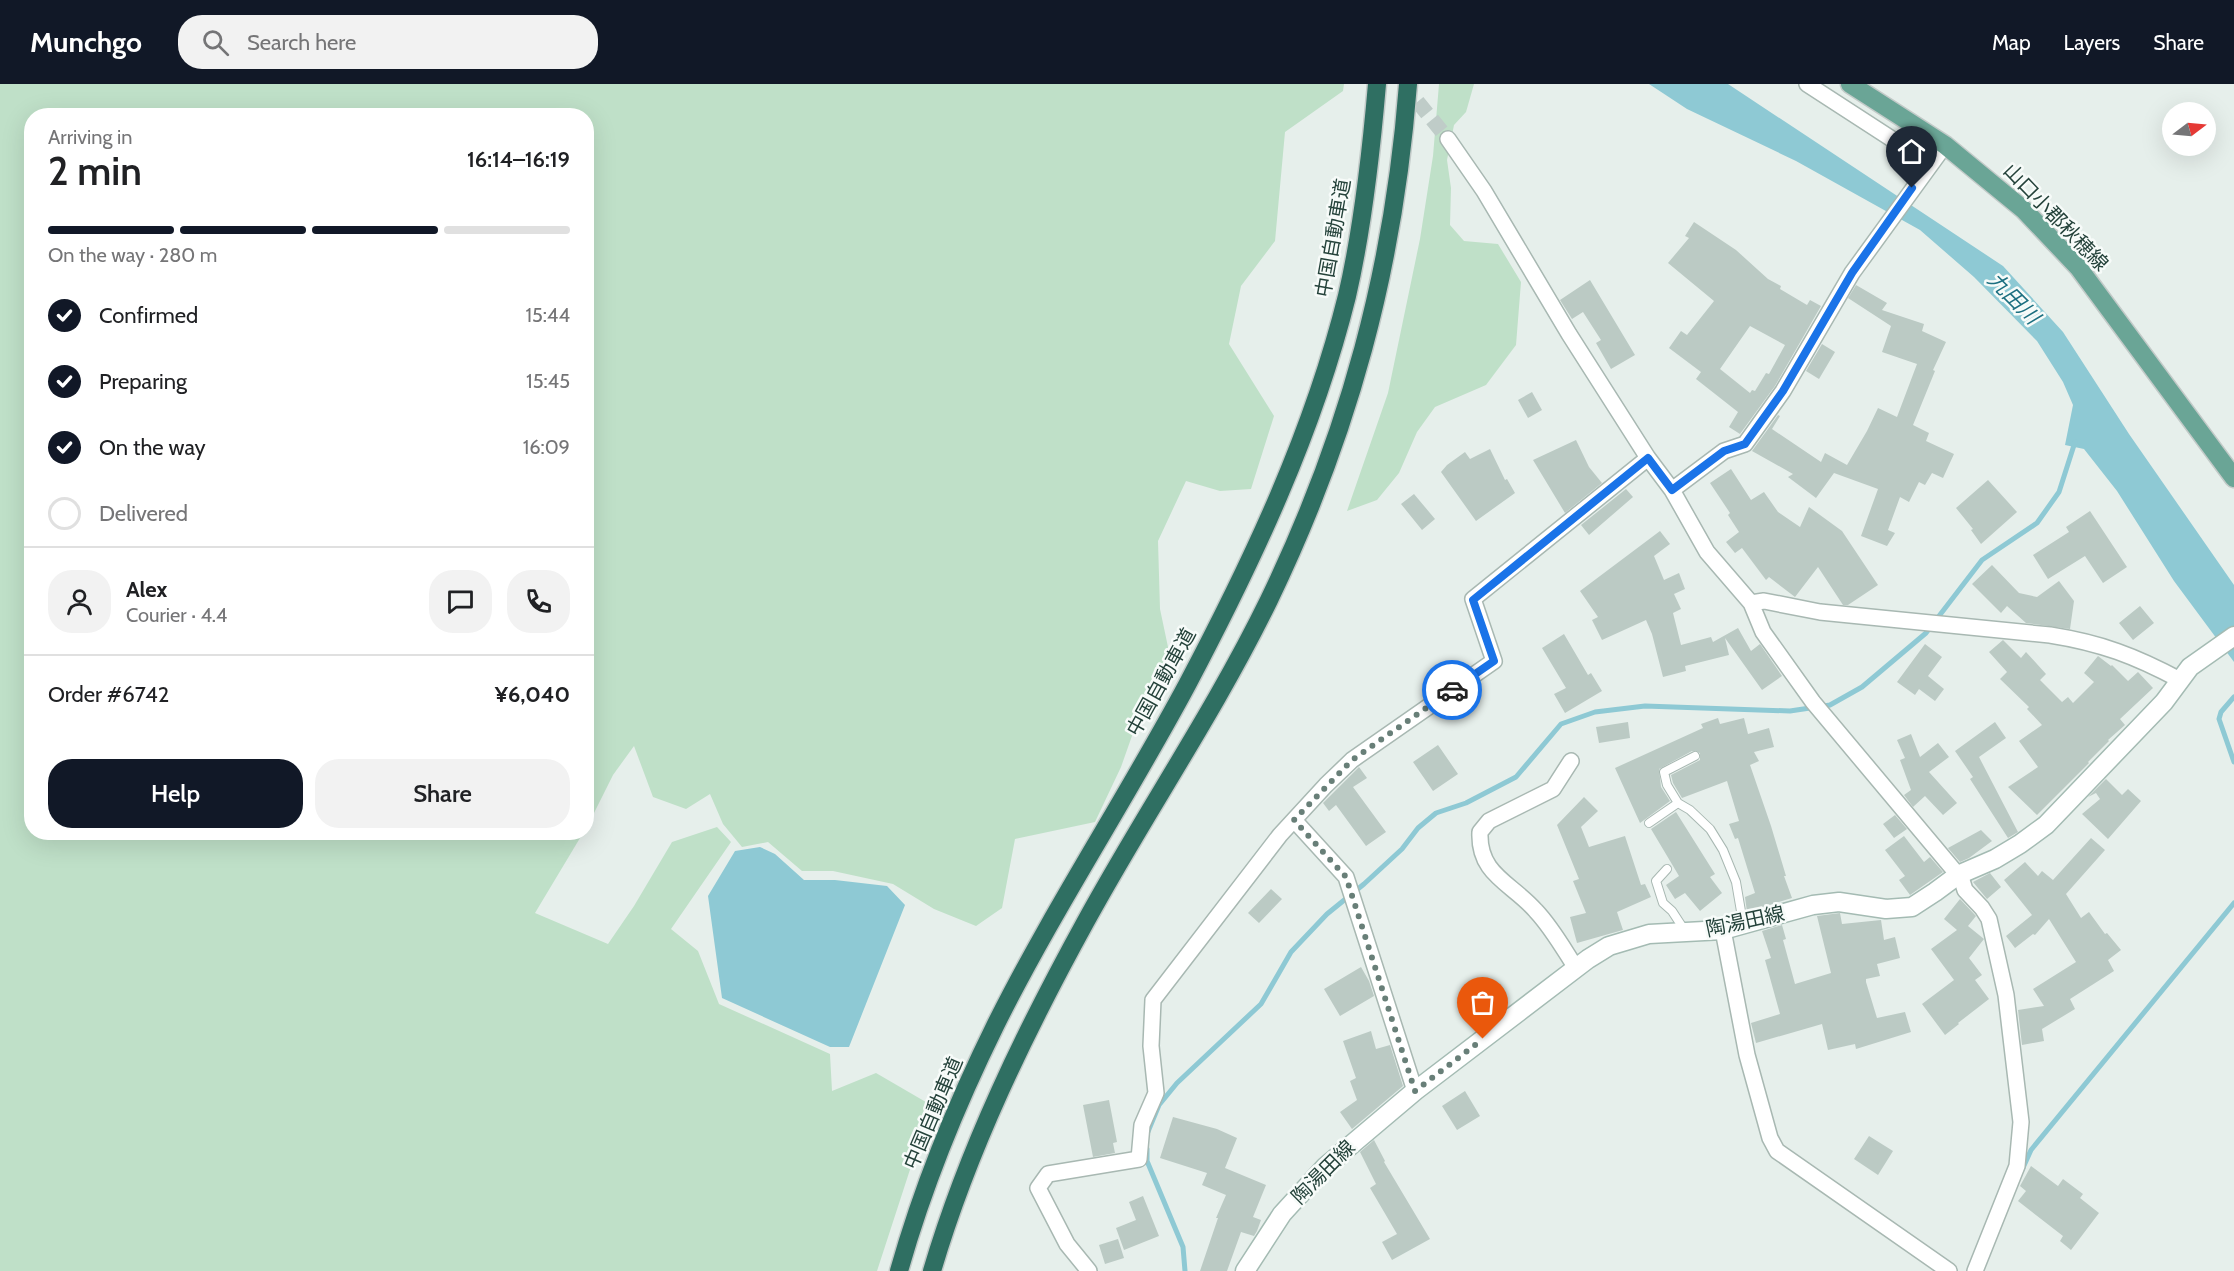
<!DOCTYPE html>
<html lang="en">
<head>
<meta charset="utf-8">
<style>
  :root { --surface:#fff; --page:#f2f2f2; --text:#202124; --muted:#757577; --line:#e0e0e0; --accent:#111827 }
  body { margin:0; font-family:Cabin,"Noto Sans JP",sans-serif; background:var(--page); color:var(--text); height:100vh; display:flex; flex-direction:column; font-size:22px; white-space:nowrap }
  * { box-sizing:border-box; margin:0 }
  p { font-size:20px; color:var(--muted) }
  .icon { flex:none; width:33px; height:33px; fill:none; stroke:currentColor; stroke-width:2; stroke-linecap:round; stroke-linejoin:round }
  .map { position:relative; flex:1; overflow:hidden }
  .panel { position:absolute; left:24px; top:24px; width:570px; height:732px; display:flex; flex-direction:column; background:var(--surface); border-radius:24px; box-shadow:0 6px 24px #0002 }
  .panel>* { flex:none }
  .needle { width:39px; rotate:74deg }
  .buttons { position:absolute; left:2162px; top:18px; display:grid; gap:12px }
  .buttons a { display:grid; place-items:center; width:54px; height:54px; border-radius:50%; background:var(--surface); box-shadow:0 6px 24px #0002; font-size:30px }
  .pin { position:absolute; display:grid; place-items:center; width:51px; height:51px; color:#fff; margin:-62px -26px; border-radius:50% 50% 50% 0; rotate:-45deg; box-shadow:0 0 6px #0007 }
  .pin .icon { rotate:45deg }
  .courier { position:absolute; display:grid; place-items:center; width:60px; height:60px; margin:-30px; border:4px solid #1a73e8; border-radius:50%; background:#fff; color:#222; box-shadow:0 2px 8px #0007 }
  .overview em { font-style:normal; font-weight:600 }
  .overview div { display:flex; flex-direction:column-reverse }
  .overview { display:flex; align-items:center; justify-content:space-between; height:102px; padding:0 24px }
  h1 { font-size:39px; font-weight:600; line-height:45px }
  .bar { display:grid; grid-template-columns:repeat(4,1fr); gap:9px 6px; align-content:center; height:72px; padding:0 24px }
  .bar i { height:8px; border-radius:4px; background:var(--line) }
  .bar .current { background:var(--accent) }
  .bar p { grid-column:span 4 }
  .line { display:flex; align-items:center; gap:15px; padding:0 24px; border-top:2px solid var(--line) }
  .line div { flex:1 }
  .round { display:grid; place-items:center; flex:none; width:63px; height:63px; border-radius:24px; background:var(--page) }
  ol { padding:0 24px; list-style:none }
  li { display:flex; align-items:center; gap:18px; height:66px }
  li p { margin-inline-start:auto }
  li .icon { padding:6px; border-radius:50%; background:var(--accent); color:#fff; stroke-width:4 }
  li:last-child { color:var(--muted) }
  li i { width:33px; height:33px; border:3px solid var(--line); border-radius:50% }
  .cta { display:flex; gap:12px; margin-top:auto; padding:12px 24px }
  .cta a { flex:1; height:69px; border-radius:24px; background:var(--accent); color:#fff; font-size:24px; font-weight:600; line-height:69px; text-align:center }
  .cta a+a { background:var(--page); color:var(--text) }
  header { display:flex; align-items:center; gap:36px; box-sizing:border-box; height:84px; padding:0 30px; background:var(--accent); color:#fff }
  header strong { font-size:28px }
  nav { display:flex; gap:33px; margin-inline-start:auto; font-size:21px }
  .search { width:420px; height:54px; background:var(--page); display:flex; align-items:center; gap:15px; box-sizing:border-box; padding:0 21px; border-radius:24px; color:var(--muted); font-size:22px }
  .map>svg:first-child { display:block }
  .green { fill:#bfe0c8 }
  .water { fill:#8ec9d4 }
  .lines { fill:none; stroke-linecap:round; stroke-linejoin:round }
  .stream { stroke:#8ec9d4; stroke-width:5 }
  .building { fill:#bbcac4; fill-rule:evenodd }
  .minor-tunnel { stroke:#bfccc8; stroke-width:15; stroke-dasharray:15 8; stroke-linecap:butt }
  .service-casing { stroke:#a8b8b2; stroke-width:10 }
  .minor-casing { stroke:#a8b8b2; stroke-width:18 }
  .secondary-casing { stroke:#a4bbb3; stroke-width:21 }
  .primary-casing { stroke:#c2cac8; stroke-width:21 }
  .motorway-casing { stroke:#c2cac8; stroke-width:21 }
  .service { stroke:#fff; stroke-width:8 }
  .minor { stroke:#fff; stroke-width:15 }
  .secondary { stroke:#fff; stroke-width:18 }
  .primary { stroke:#6aa596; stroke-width:18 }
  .motorway { stroke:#2f6f62; stroke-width:18 }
  .done { stroke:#687f78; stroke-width:6; stroke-dasharray:0 10.8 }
  .route { stroke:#1a73e8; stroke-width:8 }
  .labels { text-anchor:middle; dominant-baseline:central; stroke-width:5; stroke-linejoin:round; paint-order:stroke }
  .street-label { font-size:20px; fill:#24423a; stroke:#f7fbf9 }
  .water-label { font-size:21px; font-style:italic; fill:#1c6f80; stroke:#f7fbf9 }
</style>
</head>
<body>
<header>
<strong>Munchgo</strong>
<div class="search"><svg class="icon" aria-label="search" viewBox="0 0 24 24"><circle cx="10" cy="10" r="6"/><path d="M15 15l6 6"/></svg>Search here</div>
<nav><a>Map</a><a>Layers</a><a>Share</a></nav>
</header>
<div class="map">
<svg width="2234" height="1187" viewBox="0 0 2234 1187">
  <rect width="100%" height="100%" fill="#e6efeb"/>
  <!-- green -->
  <path class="green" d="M0,0H1344L1343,7L1285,48L1275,157L1241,202L1229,260L1274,332L1251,405L1220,407L1186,397L1158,457L1160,525L1172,582L1139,632L1121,683L1095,738L1015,755L1002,824L976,842L934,825L893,800L833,787H802L768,758L742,763L723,740L710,710L686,725L653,713L634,662L613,691L587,743L586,32H32V748L583,749L535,829L608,860L634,822L672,758L717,743L731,758L671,845L698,867L719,920L830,970L832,1007L876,989L931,1021L877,1187H0Z
    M1439,0H1474L1466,28L1454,41L1447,76L1451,104L1450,141L1464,157L1498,160L1521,198L1516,261L1486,301L1435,323L1417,348L1399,389L1377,416L1347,427L1388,309L1420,155L1433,72Z"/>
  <!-- water -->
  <path class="water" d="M1649,0H1728L2003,182L2063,248L2129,350L2234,501V578L2174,497L2117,407L2084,365L2065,361L2073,321L2063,298L2037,257L1974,193L1920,146L1796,77L1687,25Z
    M760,763L775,770L804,796H835L887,802L905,821L849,963H830L722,914L708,812L735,767Z"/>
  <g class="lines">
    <!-- stream -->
    <path class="stream" d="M2234,613L2221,628L2219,635L2234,678
      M1147,1050L1159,1021L1177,999L1261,920L1291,868L1327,830L1364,800L1402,765L1418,744L1436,729L1466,719L1516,693L1561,640L1595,628L1645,622L1790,627L1830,621L1862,603L1926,549L1982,476L2037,439L2059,408L2075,358
      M1147,1065V1077L1183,1163L1185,1187
      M2022,1086L2031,1066L2234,819"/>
  </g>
  <!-- building -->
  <path class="building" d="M1694,138L1736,166L1768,195L1781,202L1780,205L1807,221L1810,216L1821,222L1775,302L1740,350L1729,343L1738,328L1696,295L1701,288L1669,264L1681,247L1687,251L1714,217L1668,179L1689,154L1685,152ZM1750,242L1785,261L1769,290L1766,289L1755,307L1752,306L1750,309L1720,285Z
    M1590,196L1635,271L1611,285L1596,259L1601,256L1583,228L1572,235L1560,216Z
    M1856,201L1887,219L1882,226L1924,240L1922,247L1946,258L1933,286L1935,287L1913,341L1929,349L1926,357L1954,370L1943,394L1932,389L1925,401L1919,398L1909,418L1900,413L1888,446L1895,449L1887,462L1861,452L1878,405L1834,389L1816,414L1788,393L1793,390L1752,367L1778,331L1780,332L1772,345L1821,378L1825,369L1847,381L1867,347L1878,324L1897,333L1917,280L1882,268L1891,242L1848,214Z
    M1822,260L1835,268L1819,295L1806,287Z
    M1532,308L1542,326L1528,334L1518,316Z
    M1576,356L1589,383L1602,399L1565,429L1533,376Z
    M1490,365L1505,396L1507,395L1515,409L1476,437L1441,388L1447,381L1465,368L1470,375Z
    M1731,385L1751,416L1764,408L1778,428L1800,443L1809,423L1842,447L1878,501L1848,521H1843L1818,483L1795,513L1769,493L1766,496L1742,464L1735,469L1726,458L1739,448L1728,431L1730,429L1710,399Z
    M1988,396L2017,428L1981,460L1971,446L1973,445L1956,424Z
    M1626,405L1633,413L1589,451L1581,441Z
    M1414,410L1435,435L1422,446L1401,420Z
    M2090,427L2127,483L2103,499L2085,472L2048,495L2033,471L2069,448L2066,443Z
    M1660,447L1670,460L1654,472L1664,496L1679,489L1685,505L1674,510L1681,525L1673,529L1681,561L1711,553L1713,558L1738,544L1751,567L1760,560L1782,592L1762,606L1725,554L1729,571L1685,582L1686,587L1663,593L1652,550L1646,536L1602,556L1592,536L1598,533L1580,507Z
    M1992,481L2019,509L2037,513L2059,497L2074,517L2070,545L2026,539L2007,522L2001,529L1972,500Z
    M2140,522L2154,539L2133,556L2119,539Z
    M1564,550L1588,591L1591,589L1602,607L1565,629L1554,610L1566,604L1542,564Z
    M2003,556L2021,574L2026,568L2046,590L2040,596L2062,618L2068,613L2073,619L2094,598L2084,589L2098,572L2111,582L2112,581L2128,597L2138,588L2153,604L2120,635L2125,641L2108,656L2109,657L2088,678L2089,679L2037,731L2008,703L2038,683L2019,657L2042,641L2027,625L2029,623L2000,595L2007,588L1989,568Z
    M1925,560L1942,573L1928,592L1944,605L1935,617L1919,605L1915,611L1897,598Z
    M1718,634L1720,640L1744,634L1748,650L1769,644L1774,663L1754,668L1759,677L1750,681L1771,742L1786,792H1784L1792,814L1747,828L1745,813L1755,809L1738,754L1735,755L1729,740L1739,737L1727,697L1682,714L1673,699L1671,691L1700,676V669L1692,667L1659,685L1661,703L1670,717L1640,739L1615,684L1703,644L1701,640Z
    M1628,638L1630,654L1599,659L1596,643Z
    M1995,638L2006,654L1979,673L2018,748L2008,754L1970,695L1973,693L1955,667Z
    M1911,650L1920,673L1938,659L1949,673L1929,688L1957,719L1943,731L1925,712L1913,723L1904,711L1911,706L1900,676L1905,674L1897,656Z
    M1438,661L1458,690L1433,707L1413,678Z
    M1359,683L1367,694L1353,703L1386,748L1366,762L1336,721L1329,727L1323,719Z
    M2106,695L2122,711L2128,705L2141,717L2108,755L2082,730L2100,715L2096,709L2088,713Z
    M1584,713L1598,727L1581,743L1589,763L1625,752L1641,801L1645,800L1651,813L1617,828L1623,846L1577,859L1570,833L1586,829L1573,797L1579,795L1557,741Z
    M1676,728L1715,790L1710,793L1722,809L1700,827L1685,809L1675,815L1666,801L1679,792L1651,745Z
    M1895,731L1907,745L1894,754L1883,740Z
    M1981,746L1992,757L1969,774L1960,778L1948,764Z
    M1904,752L1924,778L1930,773L1943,788L1910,811L1899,796L1905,792L1885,766Z
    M2091,754L2105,766L2066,810L2081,834L2089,828L2105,850L2107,849L2121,866L2108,876L2114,887L2070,915L2075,925L2042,945L2044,957L2022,961L2018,926L2044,922L2033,905L2076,878L2049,835L2035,851L2033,850L2015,864L2006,852L2032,831L2004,796L2025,778L2038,792L2042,787L2053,796Z
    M1990,789L2001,803L1987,815L1973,798Z
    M1271,805L1282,815L1259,839L1248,829Z
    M1960,815L1976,832L1968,842L1984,855L1969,874L1982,891L1975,896L1989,915L1958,939L1959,940L1945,951L1922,920L1954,896L1931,865L1957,846L1944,835Z
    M1840,829L1842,840L1881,836L1884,856L1895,853L1900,874L1877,880L1880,892L1866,895V898L1877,934L1905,928L1911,948L1856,965L1855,960L1828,966L1822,940L1756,959L1751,939L1780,930L1765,876L1771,874L1762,847L1782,841L1786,855L1783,856L1795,900L1831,889L1817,832Z
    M1361,883L1369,897L1374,912L1340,932L1324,905Z
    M1371,947L1376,965L1390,961L1403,1002L1352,1045L1340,1028L1357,1016L1350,997L1356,994L1343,957Z
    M1465,1007L1480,1032L1457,1046L1442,1022Z
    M1109,1016L1117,1058L1113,1059L1115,1069L1093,1073L1083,1021Z
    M1173,1033L1217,1045L1237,1054L1225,1084L1266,1101L1253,1133L1261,1136L1257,1147L1254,1152L1241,1148L1227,1187H1200L1218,1134H1216L1226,1111L1202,1101L1207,1089L1160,1074Z
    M1869,1052L1893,1067L1878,1091L1854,1075Z
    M1374,1056L1385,1077L1384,1078L1430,1155L1392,1176L1382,1158L1397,1150L1370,1104L1376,1100L1360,1068Z
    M2031,1082L2058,1102L2063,1095L2083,1110L2080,1114L2099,1129L2071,1166L2060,1157L2063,1152L2018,1117L2026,1107L2020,1102Z
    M1143,1112L1159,1152L1124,1166L1116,1144L1136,1136L1129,1118Z
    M1118,1155L1124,1174L1105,1180L1099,1161Z"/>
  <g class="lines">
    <!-- minor-tunnel -->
    <path class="minor-tunnel" d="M1403,0L1448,55"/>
    <!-- service casing -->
    <g class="service-casing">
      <path id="service" d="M1695,672L1664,688L1667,701L1678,719L1690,726L1710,745L1723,766L1736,798L1743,839
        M1649,739L1678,719
        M1667,785L1656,797L1663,819L1672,827L1685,847"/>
    </g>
    <!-- minor casing -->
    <g class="minor-casing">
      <path id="minor" d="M1807,0L1918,72L1929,81
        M1448,55L1484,107L1569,250L1648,374L1672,406L1707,468L1751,519L1763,548L1813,618L1958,791
        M1672,406L1724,367L1745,360L1783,307L1852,189L1945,61
        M1751,519L1764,517L1820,528L2050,551C2101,559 2135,572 2180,596
        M1571,677L1553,705L1489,737L1480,748C1478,791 1512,799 1536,827C1552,844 1563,864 1576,884
        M1294,736L1346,793L1415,1007
        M1960,790L1965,806L1982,824L1989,835L2006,911L2021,1038L2017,1082L1975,1187
        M1723,846L1747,971L1770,1054L1777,1067L1949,1187
        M1089,1187L1067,1160L1038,1104L1048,1090L1139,1075L1142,1041L1156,1009L1151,962L1153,916L1280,751L1326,701L1352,676L1494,577L1473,515L1648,374"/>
    </g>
    <!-- secondary casing -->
    <g class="secondary-casing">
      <path id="secondary" d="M1245,1187L1282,1130L1325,1083L1415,1007L1588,875L1609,862L1649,850L1723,846L1813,821L1839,818L1886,825L1912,823L1935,808L1958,791L1995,775L2020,760L2046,741L2164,618L2190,583L2234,552"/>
    </g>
    <!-- primary casing -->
    <g class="primary-casing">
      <path id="primary" d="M1850,0L1945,61L2024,126L2078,183L2234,394"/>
    </g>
    <!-- motorway casing -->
    <g class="motorway-casing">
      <path id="motorway" d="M899,1187C923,1102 957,1019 996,940C1054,824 1126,715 1187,601C1253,476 1313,349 1347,212C1363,143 1371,70 1377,0
        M932,1187C968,1065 1025,948 1086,837C1145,729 1215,627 1269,516C1349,350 1394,184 1408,0"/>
    </g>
    <!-- service -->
    <use href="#service" class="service"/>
    <!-- minor -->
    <use href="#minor" class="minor"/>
    <!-- secondary -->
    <use href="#secondary" class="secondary"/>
    <!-- primary -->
    <use href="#primary" class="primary"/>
    <!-- motorway -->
    <use href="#motorway" class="motorway"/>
  </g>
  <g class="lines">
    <!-- done -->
    <path class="done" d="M1452,606L1352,676L1294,736L1346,793L1415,1007L1483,955"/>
    <!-- route -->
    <path class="route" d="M1452,606L1494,577L1473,516L1648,374L1672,406L1724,367L1745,360L1783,307L1852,189L1912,104"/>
  </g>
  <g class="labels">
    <!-- street labels -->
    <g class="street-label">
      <text transform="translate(2056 133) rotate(46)">山口小郡秋穂線</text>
      <text transform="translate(1333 154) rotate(-80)">中国自動車道</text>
      <text transform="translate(1161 598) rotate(-61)">中国自動車道</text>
      <text transform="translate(1745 837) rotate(-12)">陶湯田線</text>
      <text transform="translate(933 1029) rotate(-67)">中国自動車道</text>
      <text transform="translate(1323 1088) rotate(-45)">陶湯田線</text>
    </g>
    <!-- water labels -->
    <g class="water-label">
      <text transform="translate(2014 214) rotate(45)">九田川</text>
    </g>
  </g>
</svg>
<div class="buttons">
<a><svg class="needle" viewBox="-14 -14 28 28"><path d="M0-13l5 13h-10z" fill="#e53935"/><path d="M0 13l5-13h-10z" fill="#757577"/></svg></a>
</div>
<div class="pin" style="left:1483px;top:955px;background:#ea580c"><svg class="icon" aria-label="bag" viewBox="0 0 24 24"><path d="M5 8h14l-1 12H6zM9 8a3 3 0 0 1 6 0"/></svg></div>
<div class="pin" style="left:1912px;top:104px;background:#1f2937"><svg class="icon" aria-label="home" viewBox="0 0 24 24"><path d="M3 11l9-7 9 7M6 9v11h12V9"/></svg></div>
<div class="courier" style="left:1452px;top:606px"><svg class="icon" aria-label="car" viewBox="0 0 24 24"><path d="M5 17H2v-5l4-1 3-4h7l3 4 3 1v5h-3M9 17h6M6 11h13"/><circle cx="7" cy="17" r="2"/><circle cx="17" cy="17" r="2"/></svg></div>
<section class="panel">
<div class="overview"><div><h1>2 min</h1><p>Arriving in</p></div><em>16:14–16:19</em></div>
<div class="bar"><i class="current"></i><i class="current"></i><i class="current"></i><i></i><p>On the way · 280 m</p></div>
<ol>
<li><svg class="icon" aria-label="check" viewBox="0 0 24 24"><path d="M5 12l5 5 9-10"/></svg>Confirmed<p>15:44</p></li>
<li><svg class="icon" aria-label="check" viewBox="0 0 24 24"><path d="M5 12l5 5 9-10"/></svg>Preparing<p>15:45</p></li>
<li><svg class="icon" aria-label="check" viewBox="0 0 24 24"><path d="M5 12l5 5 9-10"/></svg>On the way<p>16:09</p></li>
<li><i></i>Delivered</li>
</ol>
<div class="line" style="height:108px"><a class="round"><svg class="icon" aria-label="person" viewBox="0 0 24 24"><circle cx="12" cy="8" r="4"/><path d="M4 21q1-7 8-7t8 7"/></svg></a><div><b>Alex</b><p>Courier · 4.4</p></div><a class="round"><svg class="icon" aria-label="chat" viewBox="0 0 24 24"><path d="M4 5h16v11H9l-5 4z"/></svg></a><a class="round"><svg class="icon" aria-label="phone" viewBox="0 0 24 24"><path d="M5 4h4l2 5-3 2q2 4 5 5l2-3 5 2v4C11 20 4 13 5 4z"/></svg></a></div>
<div class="line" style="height:78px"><div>Order #6742</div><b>¥6,040</b></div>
<div class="cta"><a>Help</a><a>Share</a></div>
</section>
</div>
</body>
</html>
